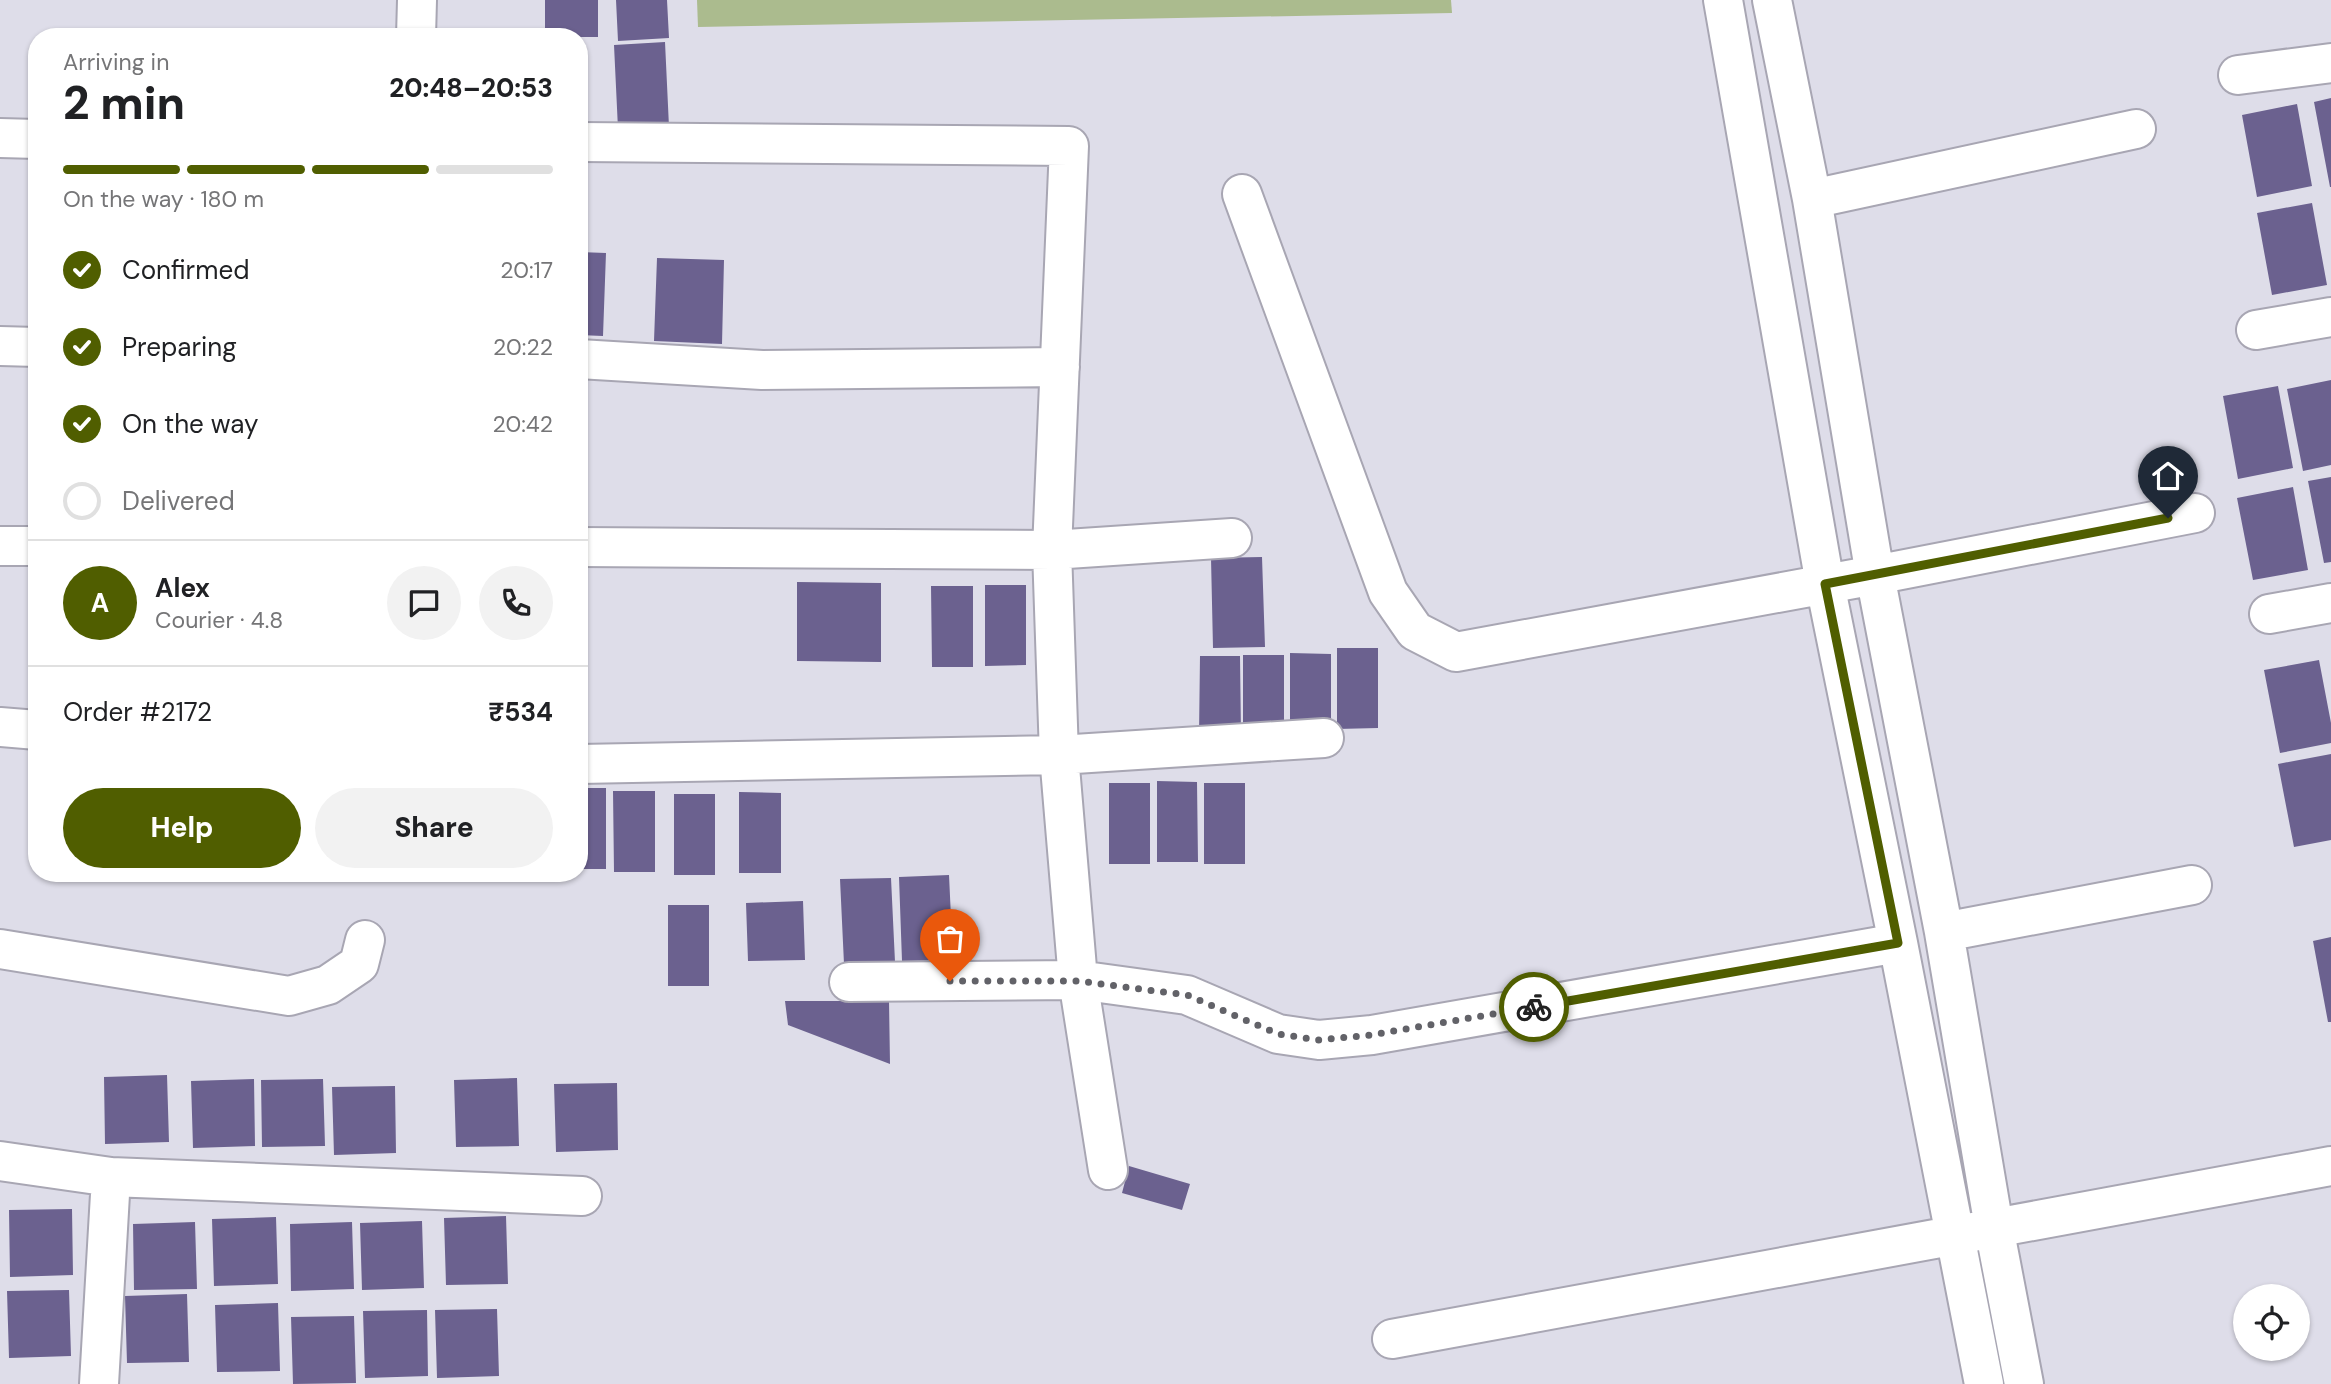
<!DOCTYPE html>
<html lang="en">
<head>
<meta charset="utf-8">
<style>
  :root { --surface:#fff; --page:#f2f2f2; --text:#202124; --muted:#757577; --line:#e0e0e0; --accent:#505e00 }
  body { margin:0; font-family:"DM Sans",sans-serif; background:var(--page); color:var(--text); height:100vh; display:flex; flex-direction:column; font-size:26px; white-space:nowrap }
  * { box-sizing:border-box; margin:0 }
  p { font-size:23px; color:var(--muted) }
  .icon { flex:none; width:38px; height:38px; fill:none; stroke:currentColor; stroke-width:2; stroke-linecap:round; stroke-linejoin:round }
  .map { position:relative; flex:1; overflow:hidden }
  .sheet { position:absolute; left:28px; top:28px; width:560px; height:854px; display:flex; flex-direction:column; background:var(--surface); border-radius:28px; box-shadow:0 2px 5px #0004 }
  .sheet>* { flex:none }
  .fabs { position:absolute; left:2233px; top:1284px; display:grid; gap:14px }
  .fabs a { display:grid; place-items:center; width:77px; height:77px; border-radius:50%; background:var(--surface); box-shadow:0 2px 5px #0004; font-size:35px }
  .pin { position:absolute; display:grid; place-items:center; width:60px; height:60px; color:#fff; margin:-72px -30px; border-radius:50% 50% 50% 0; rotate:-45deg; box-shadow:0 0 7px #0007 }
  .pin .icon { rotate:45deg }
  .courier { position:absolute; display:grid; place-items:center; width:70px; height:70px; margin:-35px; border:5px solid #505e00; border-radius:50%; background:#fff; color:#222; box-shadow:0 2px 9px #0007 }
  .head em { font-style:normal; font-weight:800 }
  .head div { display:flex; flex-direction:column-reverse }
  .head { display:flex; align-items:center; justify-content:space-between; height:119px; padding:0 35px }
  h1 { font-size:46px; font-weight:800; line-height:52px }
  .bar { display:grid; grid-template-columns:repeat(4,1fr); gap:10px 7px; align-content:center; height:84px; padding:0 35px }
  .bar i { height:9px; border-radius:5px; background:var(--line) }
  .bar .active { background:var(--accent) }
  .bar p { grid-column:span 4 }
  .line { display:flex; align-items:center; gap:18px; padding:0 35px; border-top:2px solid var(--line) }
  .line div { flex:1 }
  .round { display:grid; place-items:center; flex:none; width:74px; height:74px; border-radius:37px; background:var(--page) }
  ol { padding:0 35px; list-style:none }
  li { display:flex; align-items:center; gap:21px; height:77px }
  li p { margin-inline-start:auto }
  li .icon { padding:7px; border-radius:50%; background:var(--accent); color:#fff; stroke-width:4 }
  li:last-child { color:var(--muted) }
  li i { width:38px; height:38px; border:4px solid var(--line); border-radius:50% }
  .action { display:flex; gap:14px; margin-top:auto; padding:14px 35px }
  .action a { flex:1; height:80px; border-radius:42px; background:var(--accent); color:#fff; font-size:28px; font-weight:800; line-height:80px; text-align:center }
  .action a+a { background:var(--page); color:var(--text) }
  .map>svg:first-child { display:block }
  .green { fill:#abbb8e }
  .building { fill:#6b618f }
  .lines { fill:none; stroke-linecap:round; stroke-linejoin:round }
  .minor-casing { stroke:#a8a6b3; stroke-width:42 }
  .minor { stroke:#fff; stroke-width:38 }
  .done { stroke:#626268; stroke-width:7; stroke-dasharray:0 12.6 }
  .route { stroke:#505e00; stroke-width:9 }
</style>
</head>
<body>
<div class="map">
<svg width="2331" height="1384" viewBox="0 0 2331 1384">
  <rect width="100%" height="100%" fill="#dedde9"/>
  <!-- green -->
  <path class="green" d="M697,0H1451L1452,13L698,27Z"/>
  <!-- building -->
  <path class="building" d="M545,0H598V37H545Z
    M616,0H667L669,38L618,41Z
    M665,42L669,127L618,129L614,45Z
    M2331,98V187H2330L2314,102Z
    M2297,104L2312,186L2257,197L2242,115Z
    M2312,203L2327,285L2272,295L2257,213Z
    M579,252L606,253L603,336L579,335Z
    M657,258L724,260L722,344L654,341Z
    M2331,380V465L2303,471L2287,389Z
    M2278,386L2293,468L2238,479L2223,396Z
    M2331,477V562L2324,563L2308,481Z
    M2293,487L2308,570L2253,580L2237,498Z
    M1262,557L1265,647L1213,648L1211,558Z
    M797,582L881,583V662L797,661Z
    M985,585H1026V665L985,666Z
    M931,586H973V667H932Z
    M1337,648H1378V728L1337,729Z
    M1290,653L1331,654V734H1290Z
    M1243,655H1284V736L1243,735Z
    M1200,656H1240L1241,736H1199Z
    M2319,660L2331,723V743L2280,753L2264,670Z
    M2331,754V840L2294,847L2278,764Z
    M1157,781L1197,782L1198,862H1157Z
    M1109,783H1150V864H1109Z
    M1204,783H1245V864H1204Z
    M579,788H606V869H579Z
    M613,791H655V872H614Z
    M739,792L781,793V873H739Z
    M674,794H715V875H674Z
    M949,875L953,960L902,961L899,877Z
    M891,878L895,962L844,964L840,879Z
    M803,901L805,960L748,961L746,903Z
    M668,905H709V986H668Z
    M2331,937V1022H2328L2313,941Z
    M785,1001H889L890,1064L788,1025Z
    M167,1075L169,1142L105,1144L104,1077Z
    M517,1078L519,1146L456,1147L454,1080Z
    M254,1079L255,1146L193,1148L191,1081Z
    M323,1079L325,1146L262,1147L261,1080Z
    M617,1083L618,1150L556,1152L554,1084Z
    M395,1086L396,1153L334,1155L332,1087Z
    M1129,1166L1190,1184L1182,1210L1122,1193Z
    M72,1209L73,1275L10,1277L9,1210Z
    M506,1216L508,1284L446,1285L444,1218Z
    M276,1217L278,1284L214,1286L212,1219Z
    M422,1221L424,1288L362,1290L360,1223Z
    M195,1222L197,1289L134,1290L133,1224Z
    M352,1222L354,1289L291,1291L290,1224Z
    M69,1290L71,1356L9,1358L7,1291Z
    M187,1294L189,1362L127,1363L125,1296Z
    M278,1303L280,1371L217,1372L215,1305Z
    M497,1309L499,1376L437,1378L435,1310Z
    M427,1310L428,1376L365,1378L363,1311Z
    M354,1316L356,1383L293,1384L291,1317Z"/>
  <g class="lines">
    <!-- minor casing -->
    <g class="minor-casing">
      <path id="minor" d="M1723,0L1825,584L1898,943L1984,1384
        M1772,0L1812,199L1875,575L1944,932L1994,1227L2024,1384
        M416,37L417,0
        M2238,75L2331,63
        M0,138L37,139
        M579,142L1069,146L1052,550L1059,755L1078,980L1108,1170
        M1242,194L1388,592L1415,631L1456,652L1875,575L2195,513
        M1812,199L2136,129
        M2256,330L2331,317
        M0,346L37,347
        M579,359L762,370L1060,367
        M0,546H37
        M579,547L1052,550L1232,538
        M2269,614L2331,603
        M0,727L37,730
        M579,764L1059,755L1324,738
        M1944,932L2192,885
        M0,949L289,996L328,985L359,964L365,940
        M849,982L1078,980L1187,995L1278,1034L1319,1040L1372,1035L1898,943
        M0,1161L111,1177L582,1196
        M1392,1339L2331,1166
        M99,1384L111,1177"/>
    </g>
    <!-- minor -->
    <use href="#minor" class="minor"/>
  </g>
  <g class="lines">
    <!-- done -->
    <path class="done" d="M950,981H1078L1187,995L1278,1034L1319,1040L1371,1035L1534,1007"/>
    <!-- route -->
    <path class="route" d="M1534,1007L1898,943L1825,584L2168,518"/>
  </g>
</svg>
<div class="fabs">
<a><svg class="icon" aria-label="locate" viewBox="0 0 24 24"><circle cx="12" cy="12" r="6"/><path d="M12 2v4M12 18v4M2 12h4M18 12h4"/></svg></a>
</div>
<div class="pin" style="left:950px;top:981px;background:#ea580c"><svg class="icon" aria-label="bag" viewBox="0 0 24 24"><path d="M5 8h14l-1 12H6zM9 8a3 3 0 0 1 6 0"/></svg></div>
<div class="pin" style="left:2168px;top:518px;background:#1f2937"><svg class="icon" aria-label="home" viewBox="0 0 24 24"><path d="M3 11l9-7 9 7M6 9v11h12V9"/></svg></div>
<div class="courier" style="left:1534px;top:1007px"><svg class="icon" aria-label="bike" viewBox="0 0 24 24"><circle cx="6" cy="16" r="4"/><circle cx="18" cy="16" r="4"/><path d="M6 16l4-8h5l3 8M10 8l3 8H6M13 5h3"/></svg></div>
<section class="sheet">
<div class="head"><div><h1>2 min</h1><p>Arriving in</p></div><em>20:48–20:53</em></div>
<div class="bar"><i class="active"></i><i class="active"></i><i class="active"></i><i></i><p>On the way · 180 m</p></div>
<ol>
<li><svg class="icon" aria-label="check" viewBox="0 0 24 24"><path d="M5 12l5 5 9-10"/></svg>Confirmed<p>20:17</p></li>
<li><svg class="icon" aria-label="check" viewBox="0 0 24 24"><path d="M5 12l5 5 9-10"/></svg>Preparing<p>20:22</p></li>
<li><svg class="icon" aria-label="check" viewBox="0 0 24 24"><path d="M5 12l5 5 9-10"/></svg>On the way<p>20:42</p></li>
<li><i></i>Delivered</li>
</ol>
<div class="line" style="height:126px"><b class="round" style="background:var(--accent);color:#fff">A</b><div><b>Alex</b><p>Courier · 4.8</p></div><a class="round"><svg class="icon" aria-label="chat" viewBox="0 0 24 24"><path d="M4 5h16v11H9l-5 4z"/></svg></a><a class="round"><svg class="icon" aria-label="phone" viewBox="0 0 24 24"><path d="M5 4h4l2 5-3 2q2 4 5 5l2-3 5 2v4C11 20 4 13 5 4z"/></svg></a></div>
<div class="line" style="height:91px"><div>Order #2172</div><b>₹534</b></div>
<div class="action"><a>Help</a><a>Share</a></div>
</section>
</div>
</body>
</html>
